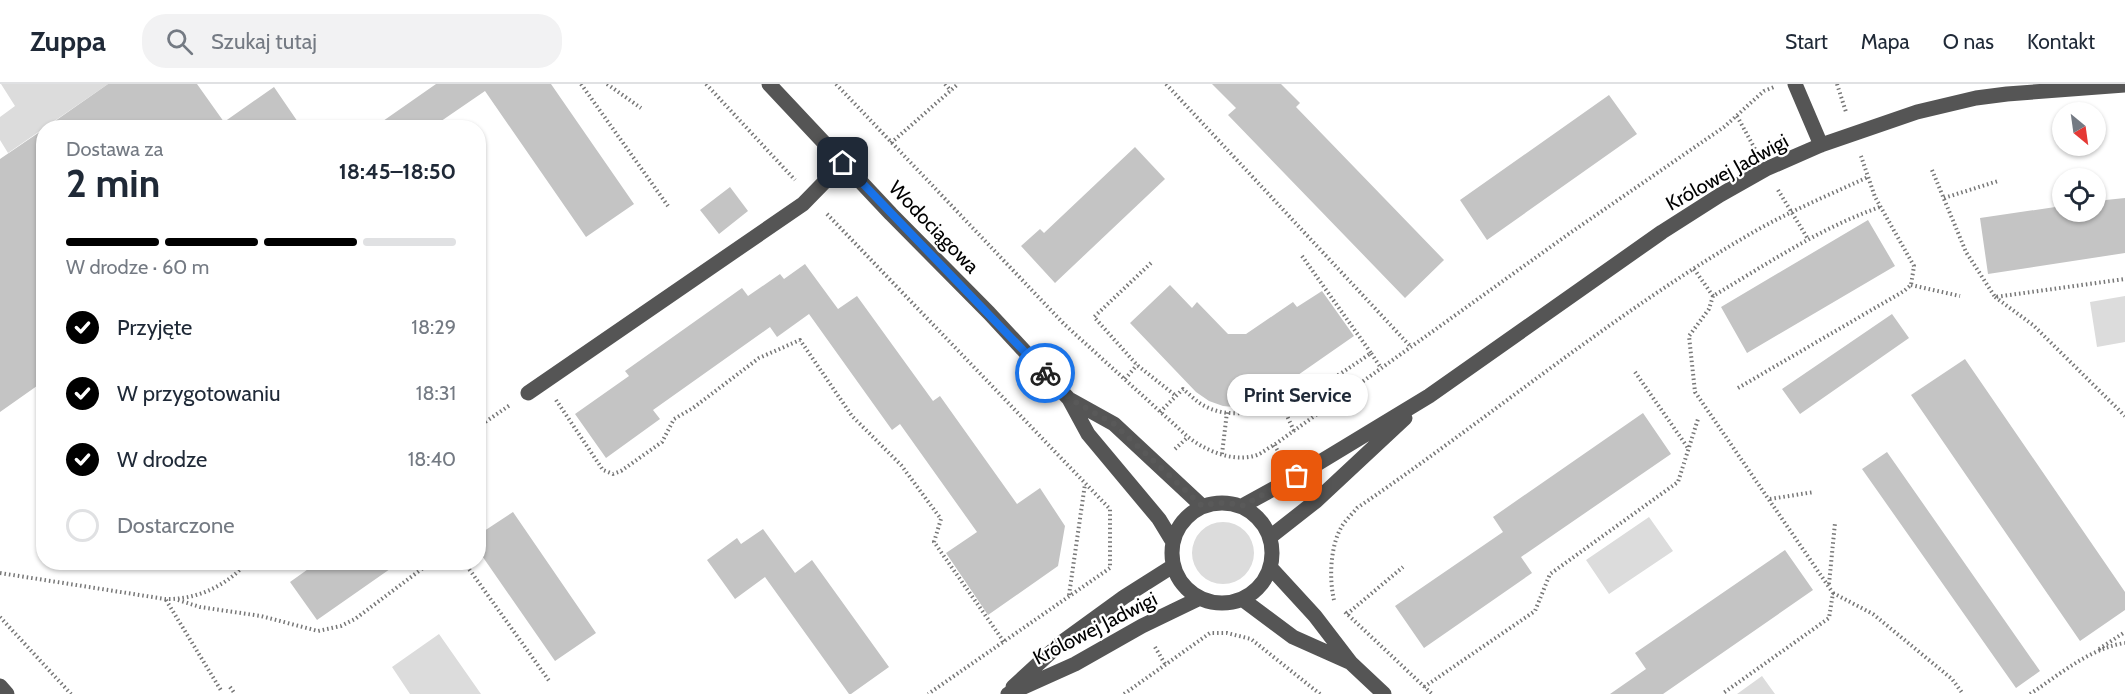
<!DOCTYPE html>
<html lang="pl">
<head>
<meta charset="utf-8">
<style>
  :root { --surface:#fff; --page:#f2f2f3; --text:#1f2937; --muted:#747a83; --line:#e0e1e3; --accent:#000 }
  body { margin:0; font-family:Cabin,sans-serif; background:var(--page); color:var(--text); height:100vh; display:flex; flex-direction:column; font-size:22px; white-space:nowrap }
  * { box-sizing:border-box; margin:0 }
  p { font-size:20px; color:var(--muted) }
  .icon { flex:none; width:33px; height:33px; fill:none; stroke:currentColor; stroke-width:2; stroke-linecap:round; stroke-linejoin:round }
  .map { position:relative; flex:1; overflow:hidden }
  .sheet { position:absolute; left:36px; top:36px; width:450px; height:450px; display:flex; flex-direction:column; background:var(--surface); border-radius:24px; box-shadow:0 2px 4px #0004 }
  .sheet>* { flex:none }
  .needle { width:39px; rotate:151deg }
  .buttons { position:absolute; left:2052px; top:18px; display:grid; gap:12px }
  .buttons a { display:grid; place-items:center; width:54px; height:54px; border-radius:50%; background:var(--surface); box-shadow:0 2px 4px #0004; font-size:30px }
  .pin { position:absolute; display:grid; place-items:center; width:51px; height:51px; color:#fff; margin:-26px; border-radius:12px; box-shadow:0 3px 9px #0006 }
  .courier { position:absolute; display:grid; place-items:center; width:60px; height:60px; margin:-30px; border:4px solid #1a73e8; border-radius:50%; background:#fff; color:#222; box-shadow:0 2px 8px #0007 }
  .bubble { position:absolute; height:42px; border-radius:21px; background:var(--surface); box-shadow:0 2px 4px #0004; font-size:20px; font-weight:800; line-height:42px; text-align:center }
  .head em { font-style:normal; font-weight:800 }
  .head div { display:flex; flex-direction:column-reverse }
  .head { display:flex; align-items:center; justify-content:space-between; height:102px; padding:0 30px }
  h1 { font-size:39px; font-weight:800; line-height:45px }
  .bar { display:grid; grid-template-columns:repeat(4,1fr); gap:9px 6px; align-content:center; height:72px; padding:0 30px }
  .bar i { height:8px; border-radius:4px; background:var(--line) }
  .bar .current { background:var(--accent) }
  .bar p { grid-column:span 4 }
  ol { padding:0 30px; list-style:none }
  li { display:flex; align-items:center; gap:18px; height:66px }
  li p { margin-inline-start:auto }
  li .icon { padding:6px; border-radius:50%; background:var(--accent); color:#fff; stroke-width:4 }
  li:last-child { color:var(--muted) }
  li i { width:33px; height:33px; border:3px solid var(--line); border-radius:50% }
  header { display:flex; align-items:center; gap:36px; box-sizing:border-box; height:84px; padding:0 30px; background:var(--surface); border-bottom:2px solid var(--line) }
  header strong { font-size:28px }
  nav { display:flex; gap:33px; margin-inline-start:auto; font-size:21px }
  .search { width:420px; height:54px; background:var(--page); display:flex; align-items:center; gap:15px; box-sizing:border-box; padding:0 21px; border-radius:24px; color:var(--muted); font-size:22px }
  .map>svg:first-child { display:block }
  .green { fill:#dcdcdc }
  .building { fill:#c4c4c4 }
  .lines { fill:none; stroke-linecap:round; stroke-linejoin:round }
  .path { stroke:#777; stroke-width:4; stroke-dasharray:1.5 3; stroke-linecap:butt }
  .minor { stroke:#555; stroke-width:15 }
  .done { stroke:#595959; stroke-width:6; stroke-dasharray:0 10.8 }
  .route { stroke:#1a73e8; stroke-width:8 }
  .labels { text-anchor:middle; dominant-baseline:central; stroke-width:4.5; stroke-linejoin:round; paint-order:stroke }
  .street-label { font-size:20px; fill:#000; stroke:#fff }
</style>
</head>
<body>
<header>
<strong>Zuppa</strong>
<div class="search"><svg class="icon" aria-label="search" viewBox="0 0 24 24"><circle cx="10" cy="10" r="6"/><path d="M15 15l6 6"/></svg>Szukaj tutaj</div>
<nav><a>Start</a><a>Mapa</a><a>O nas</a><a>Kontakt</a></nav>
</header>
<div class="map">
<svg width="2125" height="610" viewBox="0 0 2125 610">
  <rect width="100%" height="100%" fill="#fff"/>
  <!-- green -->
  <path class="green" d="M1,0H108L8,69L0,56V33L15,22Z
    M2125,212V258L2097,263L2090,218Z
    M1649,433L1673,467L1609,510L1586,476Z
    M1192 469a31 31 0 1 1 62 0a31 31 0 1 1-62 0Z
    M439,550L481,610H410L392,583Z
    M1762,592L1775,610H1737Z"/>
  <!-- building -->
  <path class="building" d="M108,0H197L224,38L274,3L302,44H45Z
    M436,0H551L634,120L586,153L485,7L431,44H373Z
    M1212,0H1281L1300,19L1296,23L1444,176L1405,214L1228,31L1236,24Z
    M1609,11L1637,50L1487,156L1460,116Z
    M44,45V297L0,328V75Z
    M1135,63L1165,95L1055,199L1021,162L1040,145L1044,149Z
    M730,103L748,127L719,150L700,126Z
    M2125,114V169L1988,190L1980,134L2062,122V128H2096V117Z
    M1868,136L1895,182L1747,269L1721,223Z
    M805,180L838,225L857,212L933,317L940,312L1017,420L1040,404L1065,442L1058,482L988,531L946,469L977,448L900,340L892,346L809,230L777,253L770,243L653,326L660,335L606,374L575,330L629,292L625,287L742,204L748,212L780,190L784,195Z
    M1170,201L1192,224L1197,218L1228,250H1246L1293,218L1297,223L1322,207L1354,252L1275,307L1253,319L1233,323L1223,322L1209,317L1196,308L1130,239Z
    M1892,230L1909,254L1800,330L1782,305Z
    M1965,275L2125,508V526L2080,557L1911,311Z
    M1643,329L1671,370L1521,473L1532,489L1424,564L1395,522L1503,448L1493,433Z
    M1887,368L2040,587L2016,604L1862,385Z
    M513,428L596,549L555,577L478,466V451Z
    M763,445L795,489L812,476L889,583L851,610H849L765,493L735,515L707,476L737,454L741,460Z
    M1785,466L1813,506L1663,610H1610L1646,585L1635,569Z
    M318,478H400L317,536L290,498Z"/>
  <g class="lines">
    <!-- path -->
    <path class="path" d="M581,0L668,122
      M607,0L641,24
      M706,0L795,96
      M836,0L1064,240L1188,353C1206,367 1234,379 1257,371C1262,369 1268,364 1274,361L1570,149L1724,43L1764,7L1774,3
      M945,0L951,7
      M1166,0L1411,263
      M1837,0L1846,28
      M1737,32L1755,65
      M891,59L958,0
      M1932,86L1966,168L1995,213L2125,195
      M1778,106L1808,155
      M1944,114L1998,97
      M827,130L1110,425V484L928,610
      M1302,172L1371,269
      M1151,179L1094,233L1137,281L1176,312
      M1694,185L1713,212C1767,180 1820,144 1880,123
      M1911,201L1960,212
      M1713,212L1709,225L1689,252L1695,308L1833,509L1829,534L1722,610
      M1995,213L2033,241L2125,332
      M1635,288L1688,364
      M1125,295L1137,281
      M1738,304L1904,207L1911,201L1914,182L1875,113L1861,72
      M556,316L603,386L613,390L621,387L662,358L674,335L693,324L759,274L800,256L852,332L901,381L941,435L934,458L1004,558
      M1282,321L1294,347
      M1160,328L1183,305C1189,310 1195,316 1201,320C1251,351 1331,297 1371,269L1381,284
      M478,343L510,321
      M1274,361L1282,373
      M1175,365L1188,353
      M1222,370L1227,328
      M1770,415L1814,408
      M464,478L550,598
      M0,489L165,515C196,516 227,502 247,478
      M1829,500L1835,439
      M1833,509L1873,530L1952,595L1963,610
      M1069,511L1085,400
      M166,516L222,608
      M178,516L200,523L261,532L318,547L341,542L355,535L423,484L437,478
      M1334,516C1329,495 1330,462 1342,442C1346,436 1352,430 1357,424C1491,333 1616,227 1757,146C1793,126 1831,110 1868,93
      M1345,528L1432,610
      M1347,530L1403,483
      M0,533L71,610
      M1155,563L1165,580
      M2099,565L2125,548
      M230,603L235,610
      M1424,603L1535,527L1550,490L1678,398L1698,335
      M1124,610L1210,549H1227L1251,555L1320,610
      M2030,610C2059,591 2090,564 2125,559"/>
    <!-- minor -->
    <path class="minor" d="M769,0L891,130L989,229L1069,315L1088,350L1159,435L1173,458
      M1795,0L1821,61
      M528,309L803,120L843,79
      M1069,315L1114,340L1202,422
      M1172 469a50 50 0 1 1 100 0a50 50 0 1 1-100 0Z
      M1242,422L1297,392L1429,312L1662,148L1720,111L1766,85L1821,61L1917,28L1976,14L2007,10L2125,1
      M1270,453L1316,417L1405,334
      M1270,483L1315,532L1351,579L1384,610
      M1242,515L1293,553L1349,578
      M0,602L7,610
      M1013,603L1062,558L1124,513L1173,482
      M1008,610L1075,580L1142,542L1200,514"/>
  </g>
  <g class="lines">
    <!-- done -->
    <path class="done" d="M1045,289L1070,315L1114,340L1202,422C1217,418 1228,418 1242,422L1297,392"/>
    <!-- route -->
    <path class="route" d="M843,79L1045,289"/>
  </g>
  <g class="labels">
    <!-- street labels -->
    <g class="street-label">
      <text transform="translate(1727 88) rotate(-29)">Królowej Jadwigi</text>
      <text transform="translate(934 143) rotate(46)">Wodociągowa</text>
      <text transform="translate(1095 544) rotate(-27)">Królowej Jadwigi</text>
    </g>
  </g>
</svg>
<div class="buttons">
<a><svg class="needle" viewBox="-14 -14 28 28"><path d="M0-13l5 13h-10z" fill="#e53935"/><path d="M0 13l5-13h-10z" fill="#747a83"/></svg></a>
<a><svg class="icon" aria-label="locate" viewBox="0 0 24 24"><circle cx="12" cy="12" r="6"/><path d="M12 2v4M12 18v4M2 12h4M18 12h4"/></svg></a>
</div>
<div class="pin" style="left:1297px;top:392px;background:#ea580c"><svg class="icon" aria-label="bag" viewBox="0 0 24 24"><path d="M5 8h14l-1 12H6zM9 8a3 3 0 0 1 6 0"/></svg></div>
<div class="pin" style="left:843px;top:79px;background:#1f2937"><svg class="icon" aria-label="home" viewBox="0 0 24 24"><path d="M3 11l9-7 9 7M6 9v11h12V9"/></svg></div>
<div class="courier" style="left:1045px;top:289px"><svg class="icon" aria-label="bike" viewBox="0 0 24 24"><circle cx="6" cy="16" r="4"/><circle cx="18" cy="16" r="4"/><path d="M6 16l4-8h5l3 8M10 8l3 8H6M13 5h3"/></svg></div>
<div class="bubble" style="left:1227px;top:290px;width:141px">Print Service</div>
<section class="sheet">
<div class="head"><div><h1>2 min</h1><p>Dostawa za</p></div><em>18:45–18:50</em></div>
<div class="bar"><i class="current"></i><i class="current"></i><i class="current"></i><i></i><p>W drodze · 60 m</p></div>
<ol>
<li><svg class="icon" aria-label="check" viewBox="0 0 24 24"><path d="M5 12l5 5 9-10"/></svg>Przyjęte<p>18:29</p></li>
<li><svg class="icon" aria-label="check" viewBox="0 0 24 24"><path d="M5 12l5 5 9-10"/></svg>W przygotowaniu<p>18:31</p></li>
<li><svg class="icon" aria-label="check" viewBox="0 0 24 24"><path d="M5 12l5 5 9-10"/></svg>W drodze<p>18:40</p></li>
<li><i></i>Dostarczone</li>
</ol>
</section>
</div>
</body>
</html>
